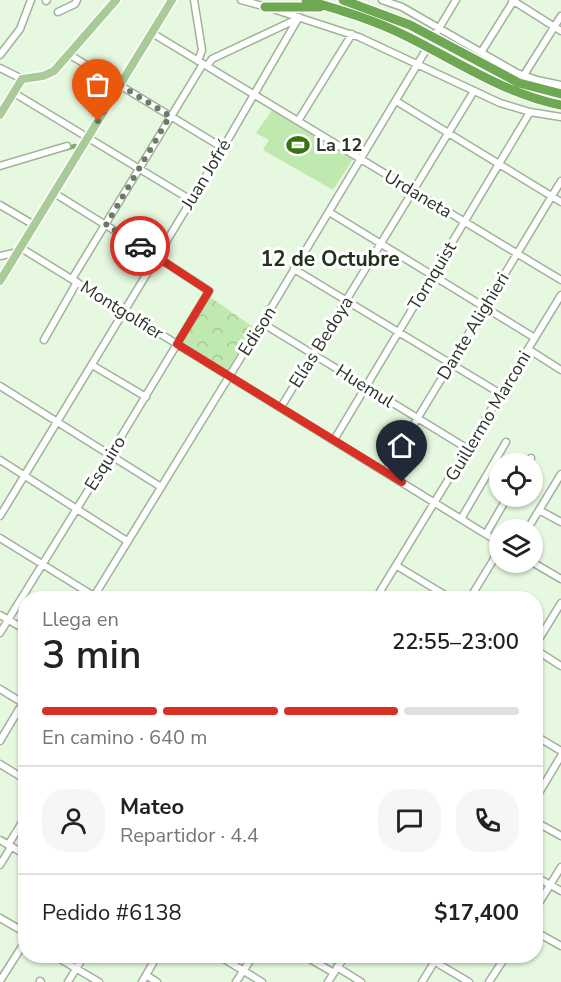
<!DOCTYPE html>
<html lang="es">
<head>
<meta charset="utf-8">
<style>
  :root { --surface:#fff; --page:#f6f6f6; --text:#222; --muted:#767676; --line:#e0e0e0; --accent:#d93025 }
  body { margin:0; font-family:"Nunito Sans",sans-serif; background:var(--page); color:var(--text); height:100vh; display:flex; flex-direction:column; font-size:22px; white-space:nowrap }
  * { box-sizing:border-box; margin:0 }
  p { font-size:20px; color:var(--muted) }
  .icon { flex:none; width:33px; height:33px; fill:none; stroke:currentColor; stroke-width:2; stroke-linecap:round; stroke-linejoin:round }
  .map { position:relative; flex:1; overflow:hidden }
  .sheet { position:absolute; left:18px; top:591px; width:525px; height:372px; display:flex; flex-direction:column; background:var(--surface); border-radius:24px; box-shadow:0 2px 4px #0004 }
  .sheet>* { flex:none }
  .buttons { position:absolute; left:489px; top:453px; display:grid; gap:12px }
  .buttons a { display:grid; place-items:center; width:54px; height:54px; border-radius:50%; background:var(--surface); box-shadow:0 2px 4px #0004; font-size:30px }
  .pin { position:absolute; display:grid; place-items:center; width:51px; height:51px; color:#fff; margin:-62px -26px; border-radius:50% 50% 50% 0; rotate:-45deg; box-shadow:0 0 6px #0007 }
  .pin .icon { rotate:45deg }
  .courier { position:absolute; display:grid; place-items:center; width:60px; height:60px; margin:-30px; border:4px solid #d93025; border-radius:50%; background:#fff; color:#222; box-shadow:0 2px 8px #0007 }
  .headline em { font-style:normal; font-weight:600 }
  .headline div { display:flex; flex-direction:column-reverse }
  .headline { display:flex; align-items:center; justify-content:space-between; height:102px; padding:0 24px }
  h1 { font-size:39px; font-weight:600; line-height:45px }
  .bar { display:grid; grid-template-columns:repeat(4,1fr); gap:9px 6px; align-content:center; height:72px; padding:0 24px }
  .bar i { height:8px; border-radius:4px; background:var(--line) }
  .bar .active { background:var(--accent) }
  .bar p { grid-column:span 4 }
  .line { display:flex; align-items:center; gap:15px; padding:0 24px; border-top:2px solid var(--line) }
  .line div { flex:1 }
  .round { display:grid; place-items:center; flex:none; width:63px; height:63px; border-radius:24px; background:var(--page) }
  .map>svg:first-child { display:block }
  .park { fill:url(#park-crowns) }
  .pitch { fill:#bfe9ae }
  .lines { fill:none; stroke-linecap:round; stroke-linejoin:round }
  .canal { stroke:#7dab6a; stroke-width:4.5 }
  .minor-casing { stroke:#a1b29b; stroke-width:9 }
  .major-casing { stroke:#fff; stroke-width:11 }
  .highway-casing { stroke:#fff; stroke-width:12 }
  .minor { stroke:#fff; stroke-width:6 }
  .major { stroke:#a8cb98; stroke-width:8 }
  .highway { stroke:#6ea853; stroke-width:9 }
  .done { stroke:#6d7869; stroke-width:6; stroke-dasharray:0 10.8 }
  .route { stroke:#d93025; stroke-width:8 }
  .labels { text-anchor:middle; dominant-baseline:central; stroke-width:6; stroke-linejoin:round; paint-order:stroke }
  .poi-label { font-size:18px; font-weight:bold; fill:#2c3329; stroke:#fff; text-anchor:start }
  .street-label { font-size:18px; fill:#2c3329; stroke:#fff }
  .quarter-label { font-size:21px; font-weight:bold; fill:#22301d; stroke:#fff }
</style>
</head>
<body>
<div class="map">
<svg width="561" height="982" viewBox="0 0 561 982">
  <defs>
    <pattern id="park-crowns" width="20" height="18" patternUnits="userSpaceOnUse" patternTransform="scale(1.5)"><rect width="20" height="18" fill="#bfe9ae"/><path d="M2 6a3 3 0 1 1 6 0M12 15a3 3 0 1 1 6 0" fill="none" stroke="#a4c896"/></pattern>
  </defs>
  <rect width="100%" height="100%" fill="#e6f8df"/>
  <!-- park -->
  <path class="park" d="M210,297L253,327L228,370L181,342Z"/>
  <!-- pitch -->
  <path class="pitch" d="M273,109L353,159L333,190L263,150L269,140L256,133Z"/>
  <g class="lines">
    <!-- canal -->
    <path class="canal" d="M64,149L75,146"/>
    <!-- minor casing -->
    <g class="minor-casing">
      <path id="minor" d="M194,0L202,50L198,61
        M241,0L266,7
        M382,0L402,7L517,73L537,80L561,85
        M512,0L561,31
        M46,1L47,0
        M276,10L359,37L500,103L530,112L561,117
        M58,12L75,4L77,0
        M152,33L561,280
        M482,51L514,0
        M0,55L20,29L31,0
        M70,55L223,148
        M207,66L212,59L297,19
        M0,68L22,79
        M524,75L561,16
        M14,93L191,200
        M396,101L561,202
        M298,121L352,34
        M0,166L67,146
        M0,205L34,225
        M329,212L535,338
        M21,248L500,543
        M0,256L18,252
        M294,269L501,394
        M72,279L203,64
        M262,323L468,449
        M44,340L77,282
        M528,349L561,370
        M92,365L146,397
        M0,386L161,487
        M281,407L474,91
        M334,440L530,112
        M0,460L127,541
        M528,464L531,458
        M385,472L561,181
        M539,510L561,522
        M0,516L223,148L299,17
        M461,519L506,442
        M527,530L561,474
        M486,534L508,496
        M0,538L97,598
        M532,562L561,579
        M397,566L450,598
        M93,598L262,323L456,0
        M376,598L561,295
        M470,598L500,549
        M0,615L26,630
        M0,633L110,455L209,291L157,257L54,193
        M536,644L561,603
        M536,650L561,666
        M0,689L26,705L19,709L0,741
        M536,736L561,751
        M0,764L26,780
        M536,798L561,756
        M536,822L561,836
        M0,840L26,855
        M8,845L26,816
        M0,865L11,847
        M536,877L561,891
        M536,908L561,867
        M0,918L26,933
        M536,932L561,946
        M55,956L99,982
        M219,956L262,982
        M305,956L334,973
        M425,956L469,982
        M337,967L361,982
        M146,975L157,982
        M0,981L26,940
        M40,981L41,982
        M68,982L84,956
        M142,982L157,956
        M236,982L253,956
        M328,982L345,956
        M422,982L438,956
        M489,982L506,956"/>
    </g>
    <!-- major casing -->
    <g class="major-casing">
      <path id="major" d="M0,115L22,79L43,76L54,71L116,0
        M0,281L172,0"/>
    </g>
    <!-- highway casing -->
    <g class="highway-casing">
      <path id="highway" d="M306,0C340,10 375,20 406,36C457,61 505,94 561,105
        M343,0L410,25L519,83L561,94
        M265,7H320"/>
    </g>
    <!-- minor -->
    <use href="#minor" class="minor"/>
    <!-- major -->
    <use href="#major" class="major"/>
    <!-- highway -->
    <use href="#highway" class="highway"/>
  </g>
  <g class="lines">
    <!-- done -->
    <path class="done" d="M98,121L120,85L170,116L106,225L140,246"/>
    <!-- route -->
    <path class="route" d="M140,246L209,291L177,344L402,482"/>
  </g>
  <!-- icons -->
  <defs>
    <g id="stadium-bare" transform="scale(1.8)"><path d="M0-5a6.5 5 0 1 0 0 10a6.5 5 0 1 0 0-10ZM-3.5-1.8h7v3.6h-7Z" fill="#36740d" stroke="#fff" stroke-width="2.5" paint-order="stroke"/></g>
  </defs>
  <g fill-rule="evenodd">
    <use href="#stadium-bare" x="298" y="145"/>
  </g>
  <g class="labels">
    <!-- poi labels -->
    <g class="poi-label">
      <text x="316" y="145">La 12</text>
    </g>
    <!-- street labels -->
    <g class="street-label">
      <text transform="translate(206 174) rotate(-59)">Juan Jofré</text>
      <text transform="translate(418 194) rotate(31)">Urdaneta</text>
      <text transform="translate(432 276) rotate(-59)">Tornquist</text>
      <text transform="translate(122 310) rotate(32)">Montgolfier</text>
      <text transform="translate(473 326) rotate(-59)">Dante Alighieri</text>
      <text transform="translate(257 331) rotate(-58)">Edison</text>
      <text transform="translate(321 342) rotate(-58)">Elías Bedoya</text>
      <text transform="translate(365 386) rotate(32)">Huemul</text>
      <text transform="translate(488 416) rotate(-59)">Guillermo Marconi</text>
      <text transform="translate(105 463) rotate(-58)">Esquiro</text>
    </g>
    <!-- quarter labels -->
    <g class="quarter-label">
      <text x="330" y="259">12 de Octubre</text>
    </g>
  </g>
</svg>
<div class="buttons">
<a><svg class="icon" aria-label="locate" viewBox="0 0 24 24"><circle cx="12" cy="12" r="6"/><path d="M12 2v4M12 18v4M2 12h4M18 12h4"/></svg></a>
<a><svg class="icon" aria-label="layers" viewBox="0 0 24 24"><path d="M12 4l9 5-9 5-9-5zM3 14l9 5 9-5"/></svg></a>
</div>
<div class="pin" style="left:98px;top:121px;background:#ea580c"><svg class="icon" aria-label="bag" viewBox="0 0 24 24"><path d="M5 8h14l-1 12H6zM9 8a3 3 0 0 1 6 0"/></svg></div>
<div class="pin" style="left:402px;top:482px;background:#1f2937"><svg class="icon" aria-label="home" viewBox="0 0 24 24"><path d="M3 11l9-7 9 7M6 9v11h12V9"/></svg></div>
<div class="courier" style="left:140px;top:246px"><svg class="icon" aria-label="car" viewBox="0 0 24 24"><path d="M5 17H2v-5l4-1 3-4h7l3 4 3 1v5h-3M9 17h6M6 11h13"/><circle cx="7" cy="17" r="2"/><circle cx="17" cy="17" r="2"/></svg></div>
<section class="sheet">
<div class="headline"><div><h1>3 min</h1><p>Llega en</p></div><em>22:55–23:00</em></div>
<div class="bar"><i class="active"></i><i class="active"></i><i class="active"></i><i></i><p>En camino · 640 m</p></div>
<div class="line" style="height:108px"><a class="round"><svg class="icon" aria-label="person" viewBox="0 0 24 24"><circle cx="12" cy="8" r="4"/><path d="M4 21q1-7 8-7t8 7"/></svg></a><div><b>Mateo</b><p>Repartidor · 4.4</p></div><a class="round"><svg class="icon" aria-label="chat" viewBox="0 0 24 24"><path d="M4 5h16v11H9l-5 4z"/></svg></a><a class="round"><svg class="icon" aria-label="phone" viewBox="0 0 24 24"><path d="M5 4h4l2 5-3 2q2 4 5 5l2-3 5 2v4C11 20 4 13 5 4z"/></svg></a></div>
<div class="line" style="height:78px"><div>Pedido #6138</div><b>$17,400</b></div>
</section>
</div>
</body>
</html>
